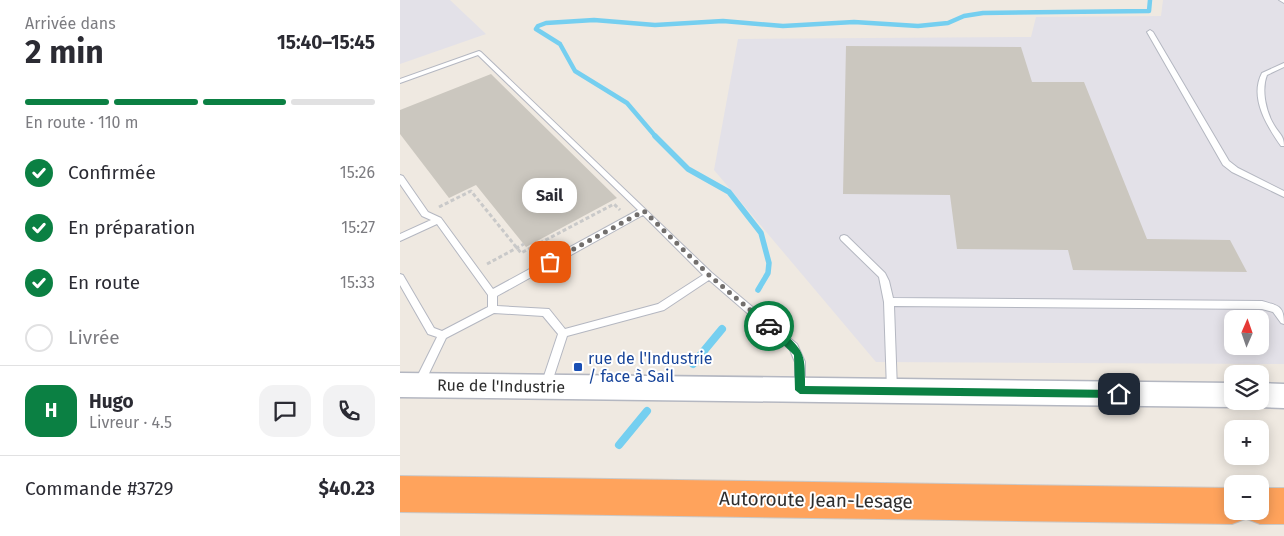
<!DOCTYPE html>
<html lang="fr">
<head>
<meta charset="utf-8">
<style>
  :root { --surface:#fff; --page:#f2f2f3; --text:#2b2b33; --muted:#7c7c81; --line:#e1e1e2; --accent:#0b8043 }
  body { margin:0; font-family:"Fira Sans",sans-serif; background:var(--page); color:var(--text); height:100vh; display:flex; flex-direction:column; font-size:19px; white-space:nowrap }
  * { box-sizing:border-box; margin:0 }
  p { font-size:16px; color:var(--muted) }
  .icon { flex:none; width:28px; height:28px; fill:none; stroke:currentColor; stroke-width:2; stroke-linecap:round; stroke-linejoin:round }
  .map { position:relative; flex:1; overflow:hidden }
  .side { display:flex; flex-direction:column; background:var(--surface); width:400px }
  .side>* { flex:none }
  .needle { width:32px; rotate:2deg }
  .buttons { position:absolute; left:824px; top:310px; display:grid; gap:10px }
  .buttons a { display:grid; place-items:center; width:45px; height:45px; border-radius:10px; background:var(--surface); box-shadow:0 2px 12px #0003; font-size:25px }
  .pin { position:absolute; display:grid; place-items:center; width:42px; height:42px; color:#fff; margin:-21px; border-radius:10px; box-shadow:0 2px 8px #0006 }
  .courier { position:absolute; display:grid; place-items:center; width:50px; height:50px; margin:-25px; border:4px solid #0b8043; border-radius:50%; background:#fff; color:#222; box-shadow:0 1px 6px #0007 }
  .bubble { position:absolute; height:35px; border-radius:15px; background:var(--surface); box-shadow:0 2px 12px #0003; font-size:16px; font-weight:700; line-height:35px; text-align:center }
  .headline em { font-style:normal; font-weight:700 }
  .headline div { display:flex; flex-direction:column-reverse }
  .headline { display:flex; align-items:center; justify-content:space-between; height:85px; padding:0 25px }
  h1 { font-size:32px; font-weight:700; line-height:38px }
  .bar { display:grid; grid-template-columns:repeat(4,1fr); gap:8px 5px; align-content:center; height:60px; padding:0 25px }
  .bar i { height:6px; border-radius:4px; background:var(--line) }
  .bar .selected { background:var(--accent) }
  .bar p { grid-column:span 4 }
  .line { display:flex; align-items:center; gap:12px; padding:0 25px; border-top:1px solid var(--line) }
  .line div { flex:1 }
  .round { display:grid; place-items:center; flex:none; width:52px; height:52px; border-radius:15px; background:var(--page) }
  ol { padding:0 25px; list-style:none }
  li { display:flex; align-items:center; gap:15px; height:55px }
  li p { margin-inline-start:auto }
  li .icon { padding:5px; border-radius:50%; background:var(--accent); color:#fff; stroke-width:4 }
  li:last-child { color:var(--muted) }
  li i { width:28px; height:28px; border:2px solid var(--line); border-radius:50% }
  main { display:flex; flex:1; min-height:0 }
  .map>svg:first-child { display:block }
  .industrial { fill:#e3e1e8; fill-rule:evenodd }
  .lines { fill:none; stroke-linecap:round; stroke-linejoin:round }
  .stream-far2 { stroke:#75cff0; stroke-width:4.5 }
  .stream-far1 { stroke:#75cff0; stroke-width:5.5 }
  .stream { stroke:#75cff0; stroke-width:8 }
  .building { fill:#cbc7bf }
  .lane-casing { stroke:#b4b7c1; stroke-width:2 }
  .secondary-casing { stroke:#b4b7c1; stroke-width:3 }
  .highway-casing { stroke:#c9c9c9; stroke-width:2 }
  .path { stroke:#c9c9c9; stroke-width:3; stroke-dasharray:4 2.5; stroke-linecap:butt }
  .lane { fill:#fff; fill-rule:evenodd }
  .secondary { fill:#fff; fill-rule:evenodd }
  .highway { fill:#ffa35c; fill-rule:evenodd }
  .route { fill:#0b8043 }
  .done { stroke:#726f6d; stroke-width:5; stroke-dasharray:0 9 }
  .transit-dot { fill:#1a4fb4; stroke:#fff; stroke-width:2 }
  .labels { text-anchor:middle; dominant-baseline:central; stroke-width:4; stroke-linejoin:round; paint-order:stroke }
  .transit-label { font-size:16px; fill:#164399; stroke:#fff; text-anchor:start }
  .street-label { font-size:16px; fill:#2e2e2e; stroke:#fff }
  .near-street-label { font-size:19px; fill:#2e2e2e; stroke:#fff }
</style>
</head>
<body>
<main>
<section class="side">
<div class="headline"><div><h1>2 min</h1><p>Arrivée dans</p></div><em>15:40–15:45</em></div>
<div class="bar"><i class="selected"></i><i class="selected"></i><i class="selected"></i><i></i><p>En route · 110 m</p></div>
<ol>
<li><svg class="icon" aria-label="check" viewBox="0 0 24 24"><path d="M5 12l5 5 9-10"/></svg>Confirmée<p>15:26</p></li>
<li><svg class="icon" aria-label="check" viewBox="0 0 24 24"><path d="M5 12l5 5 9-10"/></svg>En préparation<p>15:27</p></li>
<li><svg class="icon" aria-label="check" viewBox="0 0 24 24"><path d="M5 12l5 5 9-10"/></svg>En route<p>15:33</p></li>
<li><i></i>Livrée</li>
</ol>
<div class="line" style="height:90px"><b class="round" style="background:var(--accent);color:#fff">H</b><div><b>Hugo</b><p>Livreur · 4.5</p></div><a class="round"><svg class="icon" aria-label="chat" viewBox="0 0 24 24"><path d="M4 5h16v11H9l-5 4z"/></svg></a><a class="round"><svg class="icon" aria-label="phone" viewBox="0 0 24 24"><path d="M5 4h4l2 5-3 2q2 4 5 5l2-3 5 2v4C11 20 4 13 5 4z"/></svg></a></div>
<div class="line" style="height:65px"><div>Commande #3729</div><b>$40.23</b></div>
</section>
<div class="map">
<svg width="884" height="536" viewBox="0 0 884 536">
  <rect width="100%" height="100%" fill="#efe9e1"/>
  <!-- industrial -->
  <path class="industrial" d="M0,0H50L86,34L0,64Z
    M763,0H884V364L476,362L314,170L338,39L631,37L636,17L761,16ZM832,319H860V346H832Z"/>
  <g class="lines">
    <!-- stream-far2 -->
    <path class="stream-far2" d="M256,137L227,103L175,71L160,44L136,29L138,26L146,23L194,20L255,25L323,21L383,26L454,22L518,26L548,23L564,16L583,13L749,11L750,0"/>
    <!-- stream-far1 -->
    <path class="stream-far1" d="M255,136L288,169L329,192L361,233L369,263L368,273L358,290"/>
    <!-- stream -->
    <path class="stream" d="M293,364L322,329
      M219,445L247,411"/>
  </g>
  <!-- building -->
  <path class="building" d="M446,46L621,47L632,82H684L747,239L830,240L847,272L673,270L668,250L557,249L550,195L443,194Z
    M91,74L217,198L126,247L76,185L49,198L0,134V110Z"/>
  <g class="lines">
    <!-- lane casing -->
    <g class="lane-casing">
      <path id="lane" d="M879,0H884V3Z
        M750,30L753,32L829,161L838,168L884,191V197L832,172L823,165L747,32Z
        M79,51L81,52L312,273L397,344L405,362V390L404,393L400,395L396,393L395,390V362L390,350L309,280L264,310L167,336L151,385L150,388L146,389L142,388L141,385L158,334L143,316L94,313L46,338L23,386L19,387L15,386L14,383L37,337L28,334L0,285V274L3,275L34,328L42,331L88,307V295L37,224L0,241V234L31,220L22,216L0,184V175L3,176L28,212L41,218L93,289L238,210L78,55L0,83V79ZM243,215L303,275L258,304L165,329L149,309L97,306V296Z
        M884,63V67L867,75C861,90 866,112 874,125C879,134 884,135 884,146H881C867,126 849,98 862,73Z
        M444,235L447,236L485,273L489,281L493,298L862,301C878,306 884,305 884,324L881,323L873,312L862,309L494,306L497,390L496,393L492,395L488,393L487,390L484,302L479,277L441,240L440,238L441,236Z"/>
    </g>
    <!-- secondary casing -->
    <g class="secondary-casing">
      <path id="secondary" d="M0,373L832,383V401H842L832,407L0,397Z
        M860,383L884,384V408L860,407L851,403L850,401H860Z"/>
    </g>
    <!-- highway casing -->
    <g class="highway-casing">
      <path id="highway" d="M0,476L832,488V511H860V488H884V524H860L847,519L846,516L845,519L832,524L0,512Z"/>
    </g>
    <!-- path -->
    <path class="path" d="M39,207L71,191L121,253L214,204L220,210
      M87,264L124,244"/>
    <!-- lane -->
    <use href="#lane" class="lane"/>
    <!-- secondary -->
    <use href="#secondary" class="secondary"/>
    <!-- highway -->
    <use href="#highway" class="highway"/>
  </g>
  <!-- route -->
  <path class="route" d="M369,322C375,324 380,330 385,334C406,352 405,359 405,386L719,390L724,394L719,398L400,394L395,390L394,355L366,328V323Z"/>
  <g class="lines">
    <!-- done -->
    <path class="done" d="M150,262L244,211L309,275L369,326"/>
  </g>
  <!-- markers -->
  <rect class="transit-dot" x="173" y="362" width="10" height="10" rx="2.5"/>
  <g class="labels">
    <!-- transit labels -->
    <g class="transit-label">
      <text x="188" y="358">rue de l'Industrie<tspan x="188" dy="18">/ face à Sail</tspan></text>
    </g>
    <!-- street labels -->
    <g class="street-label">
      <text transform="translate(101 386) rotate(1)">Rue de l'Industrie</text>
    </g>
    <!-- near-street labels -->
    <g class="near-street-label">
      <text transform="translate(416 500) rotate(1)">Autoroute Jean-Lesage</text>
    </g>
  </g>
</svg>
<div class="buttons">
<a><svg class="needle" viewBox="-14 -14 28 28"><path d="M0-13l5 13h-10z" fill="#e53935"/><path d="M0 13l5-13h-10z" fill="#7c7c81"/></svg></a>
<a><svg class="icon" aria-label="layers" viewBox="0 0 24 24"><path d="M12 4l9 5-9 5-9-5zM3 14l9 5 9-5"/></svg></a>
<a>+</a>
<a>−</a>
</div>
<div class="pin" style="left:150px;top:262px;background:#ea580c"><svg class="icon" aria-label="bag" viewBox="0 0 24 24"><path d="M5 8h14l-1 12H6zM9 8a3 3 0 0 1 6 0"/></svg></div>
<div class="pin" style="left:719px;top:394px;background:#1f2937"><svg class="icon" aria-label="home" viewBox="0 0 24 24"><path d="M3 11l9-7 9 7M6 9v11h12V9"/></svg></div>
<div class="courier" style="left:369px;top:326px"><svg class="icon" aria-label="car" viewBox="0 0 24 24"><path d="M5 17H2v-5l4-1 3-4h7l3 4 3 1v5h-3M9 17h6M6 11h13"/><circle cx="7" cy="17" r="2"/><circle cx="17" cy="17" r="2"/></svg></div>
<div class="bubble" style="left:122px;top:178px;width:55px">Sail</div>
</div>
</main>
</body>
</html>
